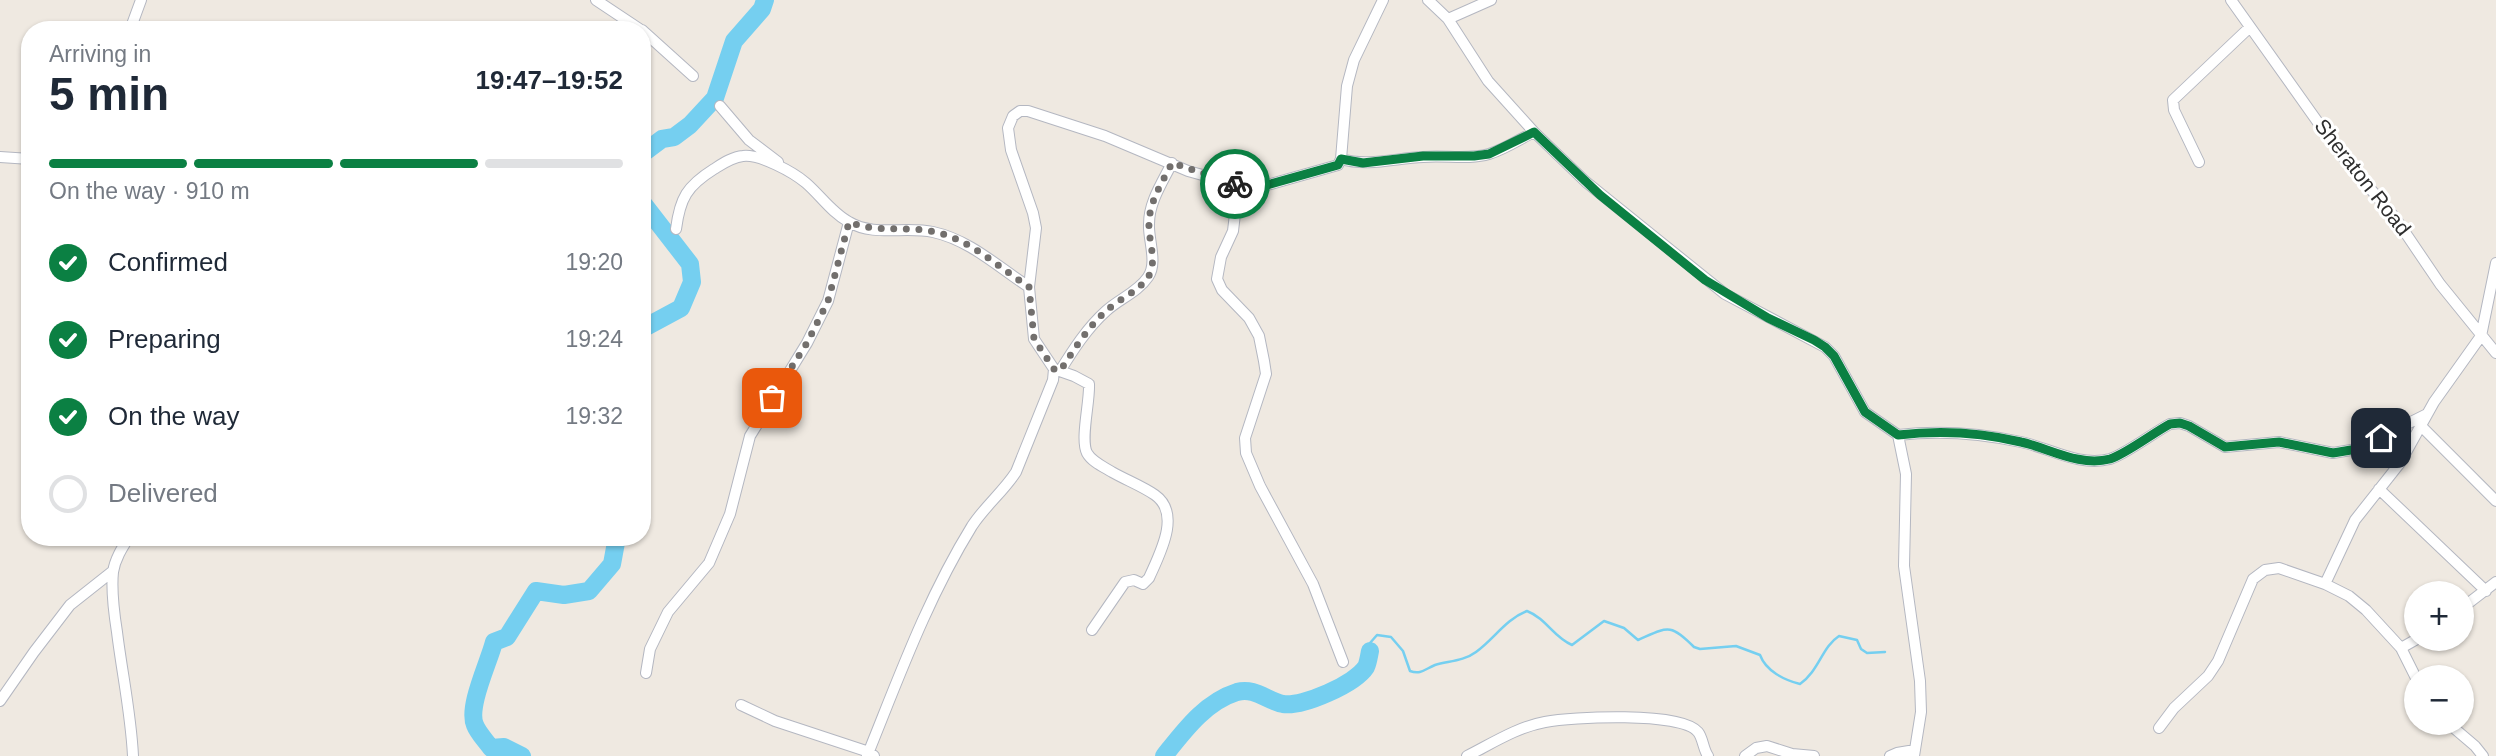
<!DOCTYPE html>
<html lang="en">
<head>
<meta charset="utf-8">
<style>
  :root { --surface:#fff; --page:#f2f2f3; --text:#1f2937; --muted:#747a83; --line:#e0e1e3; --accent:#0b8043 }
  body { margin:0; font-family:Helvetica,sans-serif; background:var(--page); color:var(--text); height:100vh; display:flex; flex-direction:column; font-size:26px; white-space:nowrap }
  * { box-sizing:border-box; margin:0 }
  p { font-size:23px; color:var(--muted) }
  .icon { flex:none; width:38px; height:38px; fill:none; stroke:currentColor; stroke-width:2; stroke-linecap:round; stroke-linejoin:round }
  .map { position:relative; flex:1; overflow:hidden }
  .sheet { position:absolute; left:21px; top:21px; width:630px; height:525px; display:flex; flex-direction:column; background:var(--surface); border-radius:28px; box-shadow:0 2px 5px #0004 }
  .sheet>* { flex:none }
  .buttons { position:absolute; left:2404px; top:581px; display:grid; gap:14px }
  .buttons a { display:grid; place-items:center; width:70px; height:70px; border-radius:50%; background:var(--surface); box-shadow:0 2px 5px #0004; font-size:35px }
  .pin { position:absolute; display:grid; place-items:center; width:60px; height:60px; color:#fff; margin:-30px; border-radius:14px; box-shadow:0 4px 10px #0006 }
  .courier { position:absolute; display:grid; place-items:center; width:70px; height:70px; margin:-35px; border:5px solid #0b8043; border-radius:50%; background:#fff; color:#222; box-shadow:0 2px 9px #0007 }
  .summary em { font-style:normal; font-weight:700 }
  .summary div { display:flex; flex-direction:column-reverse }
  .summary { display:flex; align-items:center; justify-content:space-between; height:119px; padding:0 28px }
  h1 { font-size:46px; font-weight:700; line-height:52px }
  .bar { display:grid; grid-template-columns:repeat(4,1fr); gap:10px 7px; align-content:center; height:84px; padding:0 28px }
  .bar i { height:9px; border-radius:5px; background:var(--line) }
  .bar .active { background:var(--accent) }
  .bar p { grid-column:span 4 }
  ol { padding:0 28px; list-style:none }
  li { display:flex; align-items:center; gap:21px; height:77px }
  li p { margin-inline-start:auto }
  li .icon { padding:7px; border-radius:50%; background:var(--accent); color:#fff; stroke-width:4 }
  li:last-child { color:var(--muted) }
  li i { width:38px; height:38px; border:4px solid var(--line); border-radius:50% }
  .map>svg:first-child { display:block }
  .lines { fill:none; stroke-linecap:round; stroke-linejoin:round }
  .stream { stroke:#75cff0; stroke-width:2.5 }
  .river { stroke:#75cff0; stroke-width:18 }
  .minor-casing { stroke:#b4b7c1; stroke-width:12 }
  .minor { stroke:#fff; stroke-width:10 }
  .done { stroke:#726f6d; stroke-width:7; stroke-dasharray:0 12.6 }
  .route { stroke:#0b8043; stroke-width:9 }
  .labels { text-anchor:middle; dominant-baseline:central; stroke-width:6; stroke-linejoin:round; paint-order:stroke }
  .street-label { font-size:21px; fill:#2e2e2e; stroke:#fff }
</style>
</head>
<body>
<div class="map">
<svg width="2496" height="756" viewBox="0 0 2496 756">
  <rect width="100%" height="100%" fill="#efe9e1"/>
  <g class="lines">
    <!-- stream -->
    <path class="stream" d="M1370,651V643L1377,635L1391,637L1403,651L1410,671C1421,675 1425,669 1435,665C1449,661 1464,661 1476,652C1494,639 1506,619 1527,611C1547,619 1553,637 1572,645L1604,621L1624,628L1638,640C1668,627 1670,623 1694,647L1700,649L1736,646L1760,655C1766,671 1784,680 1800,684C1819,671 1822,647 1839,636L1857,640L1861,649L1867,653L1885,652"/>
    <!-- river -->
    <path class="river" d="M642,154L662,139L674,137L690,125L715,98L734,41L762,9L765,0
      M642,202L690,264L692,282L681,308L642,329
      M522,756L504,747L491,748C486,741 478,733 475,725C467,707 489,662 494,642L507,637L536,591L564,595L589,591L612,564L617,537
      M1164,756C1184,731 1205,702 1237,692C1255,687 1267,701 1283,704C1303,707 1355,684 1366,667C1368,663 1369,656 1370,651"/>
    <!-- minor casing -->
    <g class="minor-casing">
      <path id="minor" d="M596,0L641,30
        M1428,0L1448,19L1488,81L1534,132L1586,182L1725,294L1825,347L1834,356L1865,412L1898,435L1906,474L1904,566L1920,681L1921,712L1914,756
        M2231,0L2339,152L2396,219L2440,284L2496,353
        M1448,19L1491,0
        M130,30L141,0
        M642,30L693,76
        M720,106L749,140L778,162
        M0,157L30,159
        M1341,159C1368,167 1396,158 1423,157C1445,155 1469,160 1489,154C1505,149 1520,139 1534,132
        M2199,162L2174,110L2173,100L2249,28
        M1242,186L1237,197L1233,231L1221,257L1217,279L1222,290L1249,318L1259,336L1264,361L1266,374L1245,438L1246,453L1260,486L1313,584L1343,662
        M676,229C680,198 687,186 714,169C722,164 732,157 743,156C760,154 793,172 806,183C820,195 832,213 849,222C874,237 905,226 933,232C970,240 998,267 1029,287
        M1054,369L1074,376L1089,384C1090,402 1080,439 1087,453C1092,462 1104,467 1112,472C1126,480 1142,486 1155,495C1182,514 1159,555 1149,578L1143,584L1134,580L1125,582L1092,630
        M1060,371C1073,350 1087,328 1106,311C1119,299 1138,292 1148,277C1158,263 1148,239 1149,224C1149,202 1162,183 1172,163
        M2421,426L2496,501
        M1898,435C1940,430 1979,433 2021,442C2050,448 2079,467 2110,459C2126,454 2153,433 2170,424L2180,423L2189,426L2225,447L2279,442L2333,453L2357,449L2427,414
        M2379,489L2486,591
        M129,537C122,548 115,559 113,572C111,591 114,613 117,632C122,673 131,714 133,756
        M2325,584L2355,520L2400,463L2434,402L2481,336L2496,263
        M2462,608L2496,582
        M2401,648L2417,639
        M646,673L650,649L668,612L709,563L730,514L750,436L807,343L828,301L849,222
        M0,701L34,652L70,605L113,571
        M741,705L775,721L869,752L874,756
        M2448,723L2475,746L2483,756
        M2159,728L2174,708L2208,676L2218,661L2253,579L2265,570L2279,568L2325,584L2349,596L2366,610L2401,648L2417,680
        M867,756C899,677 927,599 972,526C985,506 1003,492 1016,472L1053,380L1054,369L1034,339L1029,287L1036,228L1033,213L1011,150L1008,128L1013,116L1020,111H1028L1105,136L1188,171L1242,186L1260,187L1331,167L1338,165L1341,159L1347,86L1354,60L1383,0
        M1467,756C1491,744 1517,727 1545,722C1571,717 1681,711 1698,732C1703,738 1703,749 1708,756
        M1745,756L1756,748L1767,746L1792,754L1814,756
        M1890,756L1897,753L1915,750"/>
    </g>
    <!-- minor -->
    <use href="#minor" class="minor"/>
  </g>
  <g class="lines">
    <!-- done -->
    <path class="done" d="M772,398L807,343L828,301L849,222C878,233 901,226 930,231C968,237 998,267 1029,287L1034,339L1054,369L1060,371C1074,350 1087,328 1106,311C1119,299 1138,292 1148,277C1158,263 1148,239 1149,224C1149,202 1162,183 1172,163L1235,184"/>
    <!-- route -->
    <path class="route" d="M1235,184L1260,187L1338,165L1341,159L1363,163L1423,156H1474L1489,154L1534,132L1600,195L1705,280L1768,318L1814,340L1825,347L1834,356L1865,412L1898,435C1940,430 1979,432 2021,442C2049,448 2079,467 2110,459C2126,454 2153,433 2170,424L2180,423L2189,426L2225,447L2279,442L2333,453L2357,449L2381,438"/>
  </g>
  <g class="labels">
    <!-- street labels -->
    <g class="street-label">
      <text transform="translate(2363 177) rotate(52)">Sheraton Road</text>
    </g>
  </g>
</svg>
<div class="buttons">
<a>+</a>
<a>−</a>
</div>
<div class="pin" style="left:772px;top:398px;background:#ea580c"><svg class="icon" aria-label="bag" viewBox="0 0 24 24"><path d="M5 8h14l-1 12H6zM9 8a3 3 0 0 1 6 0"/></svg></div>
<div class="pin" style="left:2381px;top:438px;background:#1f2937"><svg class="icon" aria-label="home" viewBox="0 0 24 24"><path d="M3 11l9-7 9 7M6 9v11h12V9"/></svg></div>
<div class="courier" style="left:1235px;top:184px"><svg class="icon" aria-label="bike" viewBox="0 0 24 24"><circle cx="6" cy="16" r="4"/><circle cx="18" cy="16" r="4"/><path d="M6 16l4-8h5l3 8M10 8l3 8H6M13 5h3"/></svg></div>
<section class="sheet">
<div class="summary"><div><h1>5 min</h1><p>Arriving in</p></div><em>19:47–19:52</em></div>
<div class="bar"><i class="active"></i><i class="active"></i><i class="active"></i><i></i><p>On the way · 910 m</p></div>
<ol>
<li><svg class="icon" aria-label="check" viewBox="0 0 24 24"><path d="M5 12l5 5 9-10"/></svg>Confirmed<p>19:20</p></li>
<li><svg class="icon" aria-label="check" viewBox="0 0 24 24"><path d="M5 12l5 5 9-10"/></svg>Preparing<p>19:24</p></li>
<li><svg class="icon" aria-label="check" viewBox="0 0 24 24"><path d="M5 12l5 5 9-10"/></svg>On the way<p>19:32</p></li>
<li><i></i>Delivered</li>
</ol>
</section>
</div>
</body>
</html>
